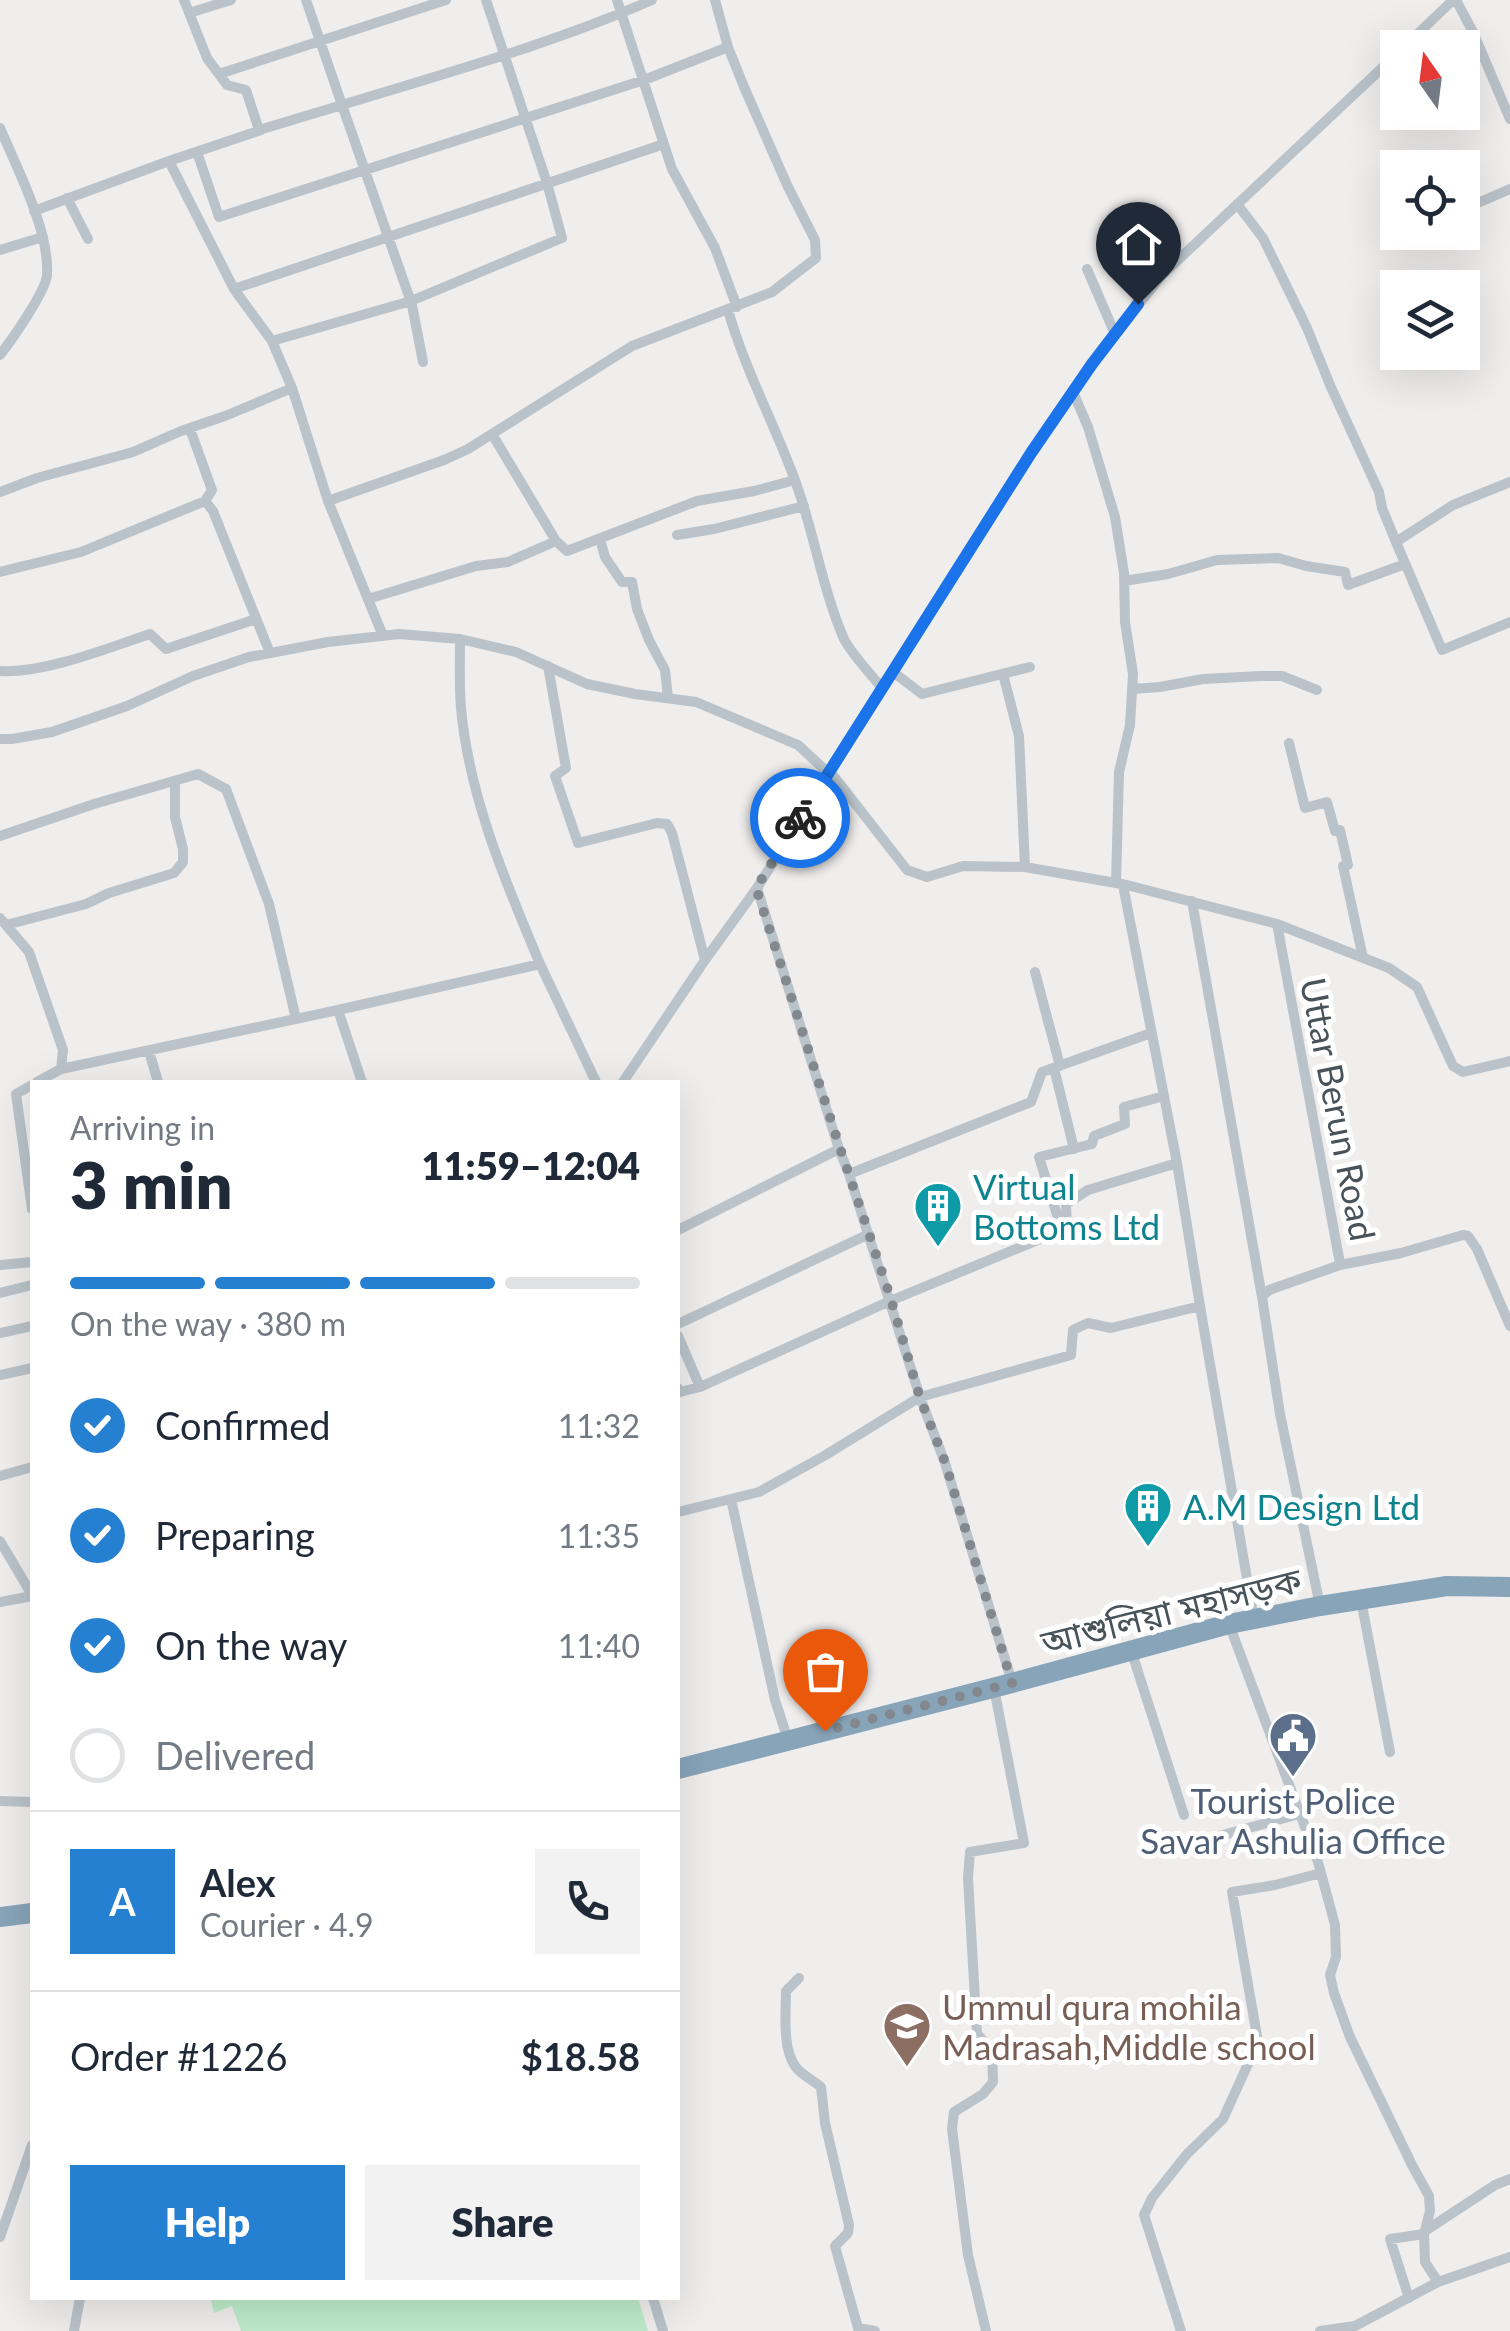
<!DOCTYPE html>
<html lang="en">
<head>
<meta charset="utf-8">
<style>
  :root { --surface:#fff; --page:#f2f2f3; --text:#1f2937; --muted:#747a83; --line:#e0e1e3; --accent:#2680d1 }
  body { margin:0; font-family:Lato,"Noto Sans Bengali",sans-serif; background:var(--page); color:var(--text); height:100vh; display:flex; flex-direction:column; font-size:38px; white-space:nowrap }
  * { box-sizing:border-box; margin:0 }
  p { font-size:32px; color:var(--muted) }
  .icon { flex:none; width:55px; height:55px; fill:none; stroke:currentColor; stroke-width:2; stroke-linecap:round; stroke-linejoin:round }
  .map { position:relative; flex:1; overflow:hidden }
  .sheet { position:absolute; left:30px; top:1080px; width:650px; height:1220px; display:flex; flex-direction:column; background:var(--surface); border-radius:0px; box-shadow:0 10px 40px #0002 }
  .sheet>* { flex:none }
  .needle { width:65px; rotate:346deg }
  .buttons { position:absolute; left:1380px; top:30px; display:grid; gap:20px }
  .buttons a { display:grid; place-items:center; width:100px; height:100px; border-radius:0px; background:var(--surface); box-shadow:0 10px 40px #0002; font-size:50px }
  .pin { position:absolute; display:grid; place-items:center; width:85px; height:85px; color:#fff; margin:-102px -42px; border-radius:50% 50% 50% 0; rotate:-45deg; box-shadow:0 0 10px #0007 }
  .pin .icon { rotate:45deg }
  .courier { position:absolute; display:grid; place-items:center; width:100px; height:100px; margin:-50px; border:8px solid #1a73e8; border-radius:50%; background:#fff; color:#222; box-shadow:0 2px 12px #0007 }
  .headline em { font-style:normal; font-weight:800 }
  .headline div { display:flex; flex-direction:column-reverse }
  .headline { display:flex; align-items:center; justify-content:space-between; height:170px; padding:0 40px }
  h1 { font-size:65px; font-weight:800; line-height:75px }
  .bar { display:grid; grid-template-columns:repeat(4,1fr); gap:15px 10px; align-content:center; height:120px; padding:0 40px }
  .bar i { height:12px; border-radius:8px; background:var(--line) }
  .bar .active { background:var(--accent) }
  .bar p { grid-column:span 4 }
  .line { display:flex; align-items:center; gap:25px; padding:0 40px; border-top:2px solid var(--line) }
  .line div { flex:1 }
  .round { display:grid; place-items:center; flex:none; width:105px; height:105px; border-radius:0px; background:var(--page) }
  ol { padding:0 40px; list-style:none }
  li { display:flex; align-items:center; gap:30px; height:110px }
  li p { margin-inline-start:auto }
  li .icon { padding:10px; border-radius:50%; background:var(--accent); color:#fff; stroke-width:4 }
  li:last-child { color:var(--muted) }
  li i { width:55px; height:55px; border:5px solid var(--line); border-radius:50% }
  .action { display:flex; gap:20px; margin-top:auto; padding:20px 40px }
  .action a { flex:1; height:115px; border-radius:0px; background:var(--accent); color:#fff; font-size:40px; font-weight:800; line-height:115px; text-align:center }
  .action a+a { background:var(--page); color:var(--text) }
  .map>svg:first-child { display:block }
  .green { fill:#beebcb }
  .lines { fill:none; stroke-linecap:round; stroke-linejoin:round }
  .street { stroke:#b9c3c9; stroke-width:10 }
  .highway { stroke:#88a4b9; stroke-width:20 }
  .done { stroke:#82888d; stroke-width:10; stroke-dasharray:0 18 }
  .route { stroke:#1a73e8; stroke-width:12 }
  .labels { text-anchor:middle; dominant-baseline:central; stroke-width:10; stroke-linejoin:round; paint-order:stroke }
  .street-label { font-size:35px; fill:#475259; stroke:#fff }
  .culture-label { font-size:35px; fill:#0d838f; stroke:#fff; text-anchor:start }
  .service-label { font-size:35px; fill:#4e5e75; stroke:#fff }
  .education-label { font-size:35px; fill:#785e54; stroke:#fff; text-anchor:start }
</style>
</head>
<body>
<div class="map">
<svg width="1510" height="2331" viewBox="0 0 1510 2331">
  <rect width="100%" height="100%" fill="#f0eded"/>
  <!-- green -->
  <path class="green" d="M210,2298H638L648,2331H241L232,2306L214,2313Z"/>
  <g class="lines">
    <!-- street -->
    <path class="street" d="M184,0L207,58L227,85L246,90L259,130L342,105L412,305L423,362
      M306,0L342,105C446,73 552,44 652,0
      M617,0L672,169L715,248L737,307
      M1456,0L1473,32L1510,119
      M189,13L231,0
      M1403,48L1453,0
      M219,74L446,0
      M0,128C17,168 50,232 47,275C46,291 11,341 0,355
      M197,152L219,217L644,80L728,47
      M67,198L88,239
      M1237,204L1263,238L1307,328L1330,385L1379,492L1382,508L1396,542L1453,505L1510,482
      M1473,205L1510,189
      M34,211L169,161L171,165
      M0,250L43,237
      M1087,269L1115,334
      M234,289L664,144
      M728,310C745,370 775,425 796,483C814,533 823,591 844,639C853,656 870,673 882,688
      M272,341L411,301L562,238L547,183L486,0
      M292,388L328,501L383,636
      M1073,392L1088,427L1115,517L1124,573L1125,622L1133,674L1130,725L1119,772L1116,883
      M190,429L212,490L205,501
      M492,434L556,541
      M0,492L37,478L133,452L181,431L225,416L292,388L272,341L234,289L169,161L261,130
      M328,501L444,460L468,449L632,346L772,292L816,258L815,240L788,187L744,87L728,47L715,0
      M677,535L714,529L804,506
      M600,539L605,557L622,582H632L637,609L649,640L665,670L668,698
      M1396,542L1442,650L1510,622
      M0,572L81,552L205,501L213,511L270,653
      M1124,581L1168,574L1217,560L1278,558L1306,566L1345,572L1348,585L1405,564
      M368,599L476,566L508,562L556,541L567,551L697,501L754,491L795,480
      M460,639C460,662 459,685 461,708C469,797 506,883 540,964
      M548,666L566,768L555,776L578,843L657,823L667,824L672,833L705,960
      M0,671C43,674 108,648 150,634L166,649L256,619
      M893,672L922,694L1030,667
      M1003,674L1019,736L1025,867
      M1132,689L1160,687L1203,679L1261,676H1282L1317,690
      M0,739H12L52,732L127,706L193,676L249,657L328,642L399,634L460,639L516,652L587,684L635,694L696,702L798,745L823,768L829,770L907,870L927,877L963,866L1025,867L1127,885L1277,924
      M1289,743L1305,808L1327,802L1335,831L1340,830L1348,865L1343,866L1363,958
      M0,836L94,804L198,774L226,789L269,904L296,1019
      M1123,885L1177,1163L1200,1306
      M757,888L839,1149
      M1192,901L1262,1297
      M0,918L29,952L63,1050L61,1069L37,1082
      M6,925L86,904L109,893L174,873L183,862V849L175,817V781
      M1035,972L1060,1066
      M338,1010L540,964L596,1082
      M149,1051L158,1082
      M1054,1068L1074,1149
      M61,1069L338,1010L362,1082
      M623,1082L705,960L757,888L1031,453L1092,363L1162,275L1398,53
      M32,1085L16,1094L32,1209
      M849,1174L920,1397L945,1463L1012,1682
      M678,1230L839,1149L849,1174L1031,1102L1042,1072L1151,1033
      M1062,1231L1039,1157L1092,1144L1094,1136L1125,1124L1124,1107L1164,1096
      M0,1265L32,1262
      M1340,1265L1401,1253L1463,1235L1468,1236L1477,1249L1510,1326
      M0,1293L32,1285
      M678,1324L869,1234
      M0,1333L32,1326
      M678,1336L700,1387L890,1301L1067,1228L1066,1204L1088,1190L1177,1163
      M0,1375L32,1368
      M678,1388L680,1392L700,1387
      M0,1476L32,1467
      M731,1499L775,1700L788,1740
      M678,1512L759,1492L824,1456L920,1397L1071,1355L1073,1330L1088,1323L1111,1328L1200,1306L1254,1619
      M0,1541L32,1595
      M1361,1600L1390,1752
      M0,1602L32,1596
      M1320,1606L1280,1414L1262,1297L1269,1290L1340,1265L1339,1258L1277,924L1389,968L1417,987L1453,1066L1463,1072L1510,1061
      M1229,1624L1318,1862L1335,1925L1336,1957L1330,1975L1334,1993L1350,2037L1412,2165L1429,2196L1430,2211L1424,2234L1425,2262L1438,2282
      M1131,1650L1184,1815
      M0,1801L32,1802
      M1194,1843L1299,1814
      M799,1978L786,1991C786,2011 782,2048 795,2066C800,2074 814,2081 821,2087L825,2123L849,2225L848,2233L835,2246L858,2328L875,2331
      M1425,2231L1495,2185L1510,2179
      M0,2237L32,2145
      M653,2298L663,2331
      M1409,2298L1390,2239L1424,2234
      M74,2331L80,2298
      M986,2331L968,2255L952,2129L954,2112L983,2094L993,2082L992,2050L977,2034L968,1878L970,1852L1024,1843L994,1688
      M1181,2331L1144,2215L1152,2198L1187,2154L1223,2119L1258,2042L1232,1892L1275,1885L1321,1873
      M1320,2331L1355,2326L1438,2282L1510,2257"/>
    <!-- highway -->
    <path class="highway" d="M678,1769L1012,1683L1229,1624L1320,1606L1447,1586L1510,1587
      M0,1917L32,1913"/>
  </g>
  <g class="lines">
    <!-- done -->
    <path class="done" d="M800,818L756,888L840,1148L889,1293L920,1398L945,1462L1012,1683L825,1731"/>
    <!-- route -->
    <path class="route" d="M800,818L1031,453L1092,364L1138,304"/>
  </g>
  <!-- icons -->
  <defs>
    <g id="building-pin" transform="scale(2.5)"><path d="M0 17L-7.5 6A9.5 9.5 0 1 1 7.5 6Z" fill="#0f9aa8" stroke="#fff"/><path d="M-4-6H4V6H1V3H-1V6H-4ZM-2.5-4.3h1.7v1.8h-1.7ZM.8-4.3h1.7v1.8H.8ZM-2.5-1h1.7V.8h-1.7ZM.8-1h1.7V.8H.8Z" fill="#fff"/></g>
    <g id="civic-pin" transform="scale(2.5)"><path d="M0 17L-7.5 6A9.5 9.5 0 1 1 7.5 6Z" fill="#5c6f8a" stroke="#fff"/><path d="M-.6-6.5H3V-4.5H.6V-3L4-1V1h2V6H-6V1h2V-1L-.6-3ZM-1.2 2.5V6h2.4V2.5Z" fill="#fff"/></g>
    <g id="school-pin" transform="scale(2.5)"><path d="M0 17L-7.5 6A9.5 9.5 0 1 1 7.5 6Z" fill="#8d6e63" stroke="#fff"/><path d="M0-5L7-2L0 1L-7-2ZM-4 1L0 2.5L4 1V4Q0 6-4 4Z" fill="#fff"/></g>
  </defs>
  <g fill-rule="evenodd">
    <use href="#building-pin" x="938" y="1206"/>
    <use href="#building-pin" x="1148" y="1506"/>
    <use href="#civic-pin" x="1293" y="1736"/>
    <use href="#school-pin" x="907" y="2026"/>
  </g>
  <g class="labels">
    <!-- street labels -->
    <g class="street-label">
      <text transform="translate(1339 1109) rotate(79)">Uttar Berun Road</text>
      <text transform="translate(1171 1610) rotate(-14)">আশুলিয়া মহাসড়ক</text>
    </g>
    <!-- culture labels -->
    <g class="culture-label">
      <text x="973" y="1186">Virtual<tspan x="973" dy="40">Bottoms Ltd</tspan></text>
      <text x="1183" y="1506">A.M Design Ltd</text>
    </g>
    <!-- service labels -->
    <g class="service-label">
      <text x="1293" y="1800">Tourist Police<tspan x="1293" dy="40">Savar Ashulia Office</tspan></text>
    </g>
    <!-- education labels -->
    <g class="education-label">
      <text x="942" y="2006">Ummul qura mohila<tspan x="942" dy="40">Madrasah,Middle school</tspan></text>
    </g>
  </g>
</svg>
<div class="buttons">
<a><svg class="needle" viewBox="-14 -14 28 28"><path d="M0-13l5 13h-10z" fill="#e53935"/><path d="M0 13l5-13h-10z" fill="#747a83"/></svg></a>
<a><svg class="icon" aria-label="locate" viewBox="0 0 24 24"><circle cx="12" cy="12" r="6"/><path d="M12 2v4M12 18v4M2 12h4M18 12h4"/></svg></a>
<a><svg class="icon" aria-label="layers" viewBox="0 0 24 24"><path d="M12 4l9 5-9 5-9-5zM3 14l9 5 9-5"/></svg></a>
</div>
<div class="pin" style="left:825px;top:1731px;background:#ea580c"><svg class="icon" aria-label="bag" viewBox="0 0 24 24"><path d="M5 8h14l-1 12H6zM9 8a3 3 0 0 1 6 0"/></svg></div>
<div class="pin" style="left:1138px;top:304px;background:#1f2937"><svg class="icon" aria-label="home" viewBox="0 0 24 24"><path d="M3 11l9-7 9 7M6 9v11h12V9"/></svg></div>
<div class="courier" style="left:800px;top:818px"><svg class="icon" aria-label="bike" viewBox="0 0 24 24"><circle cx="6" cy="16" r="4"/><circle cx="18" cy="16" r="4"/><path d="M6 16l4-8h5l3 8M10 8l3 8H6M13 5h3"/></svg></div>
<section class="sheet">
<div class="headline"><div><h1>3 min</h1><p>Arriving in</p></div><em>11:59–12:04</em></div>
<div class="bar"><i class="active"></i><i class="active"></i><i class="active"></i><i></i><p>On the way · 380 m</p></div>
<ol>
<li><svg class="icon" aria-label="check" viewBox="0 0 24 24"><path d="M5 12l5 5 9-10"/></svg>Confirmed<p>11:32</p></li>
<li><svg class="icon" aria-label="check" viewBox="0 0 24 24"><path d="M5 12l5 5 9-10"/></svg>Preparing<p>11:35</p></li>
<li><svg class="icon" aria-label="check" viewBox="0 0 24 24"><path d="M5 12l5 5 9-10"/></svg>On the way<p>11:40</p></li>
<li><i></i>Delivered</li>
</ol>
<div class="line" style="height:180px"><b class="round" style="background:var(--accent);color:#fff">A</b><div><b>Alex</b><p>Courier · 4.9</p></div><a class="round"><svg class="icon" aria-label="phone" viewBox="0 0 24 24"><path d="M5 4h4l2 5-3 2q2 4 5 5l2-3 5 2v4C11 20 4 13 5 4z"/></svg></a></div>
<div class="line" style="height:130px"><div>Order #1226</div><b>$18.58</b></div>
<div class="action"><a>Help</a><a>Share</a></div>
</section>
</div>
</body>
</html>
